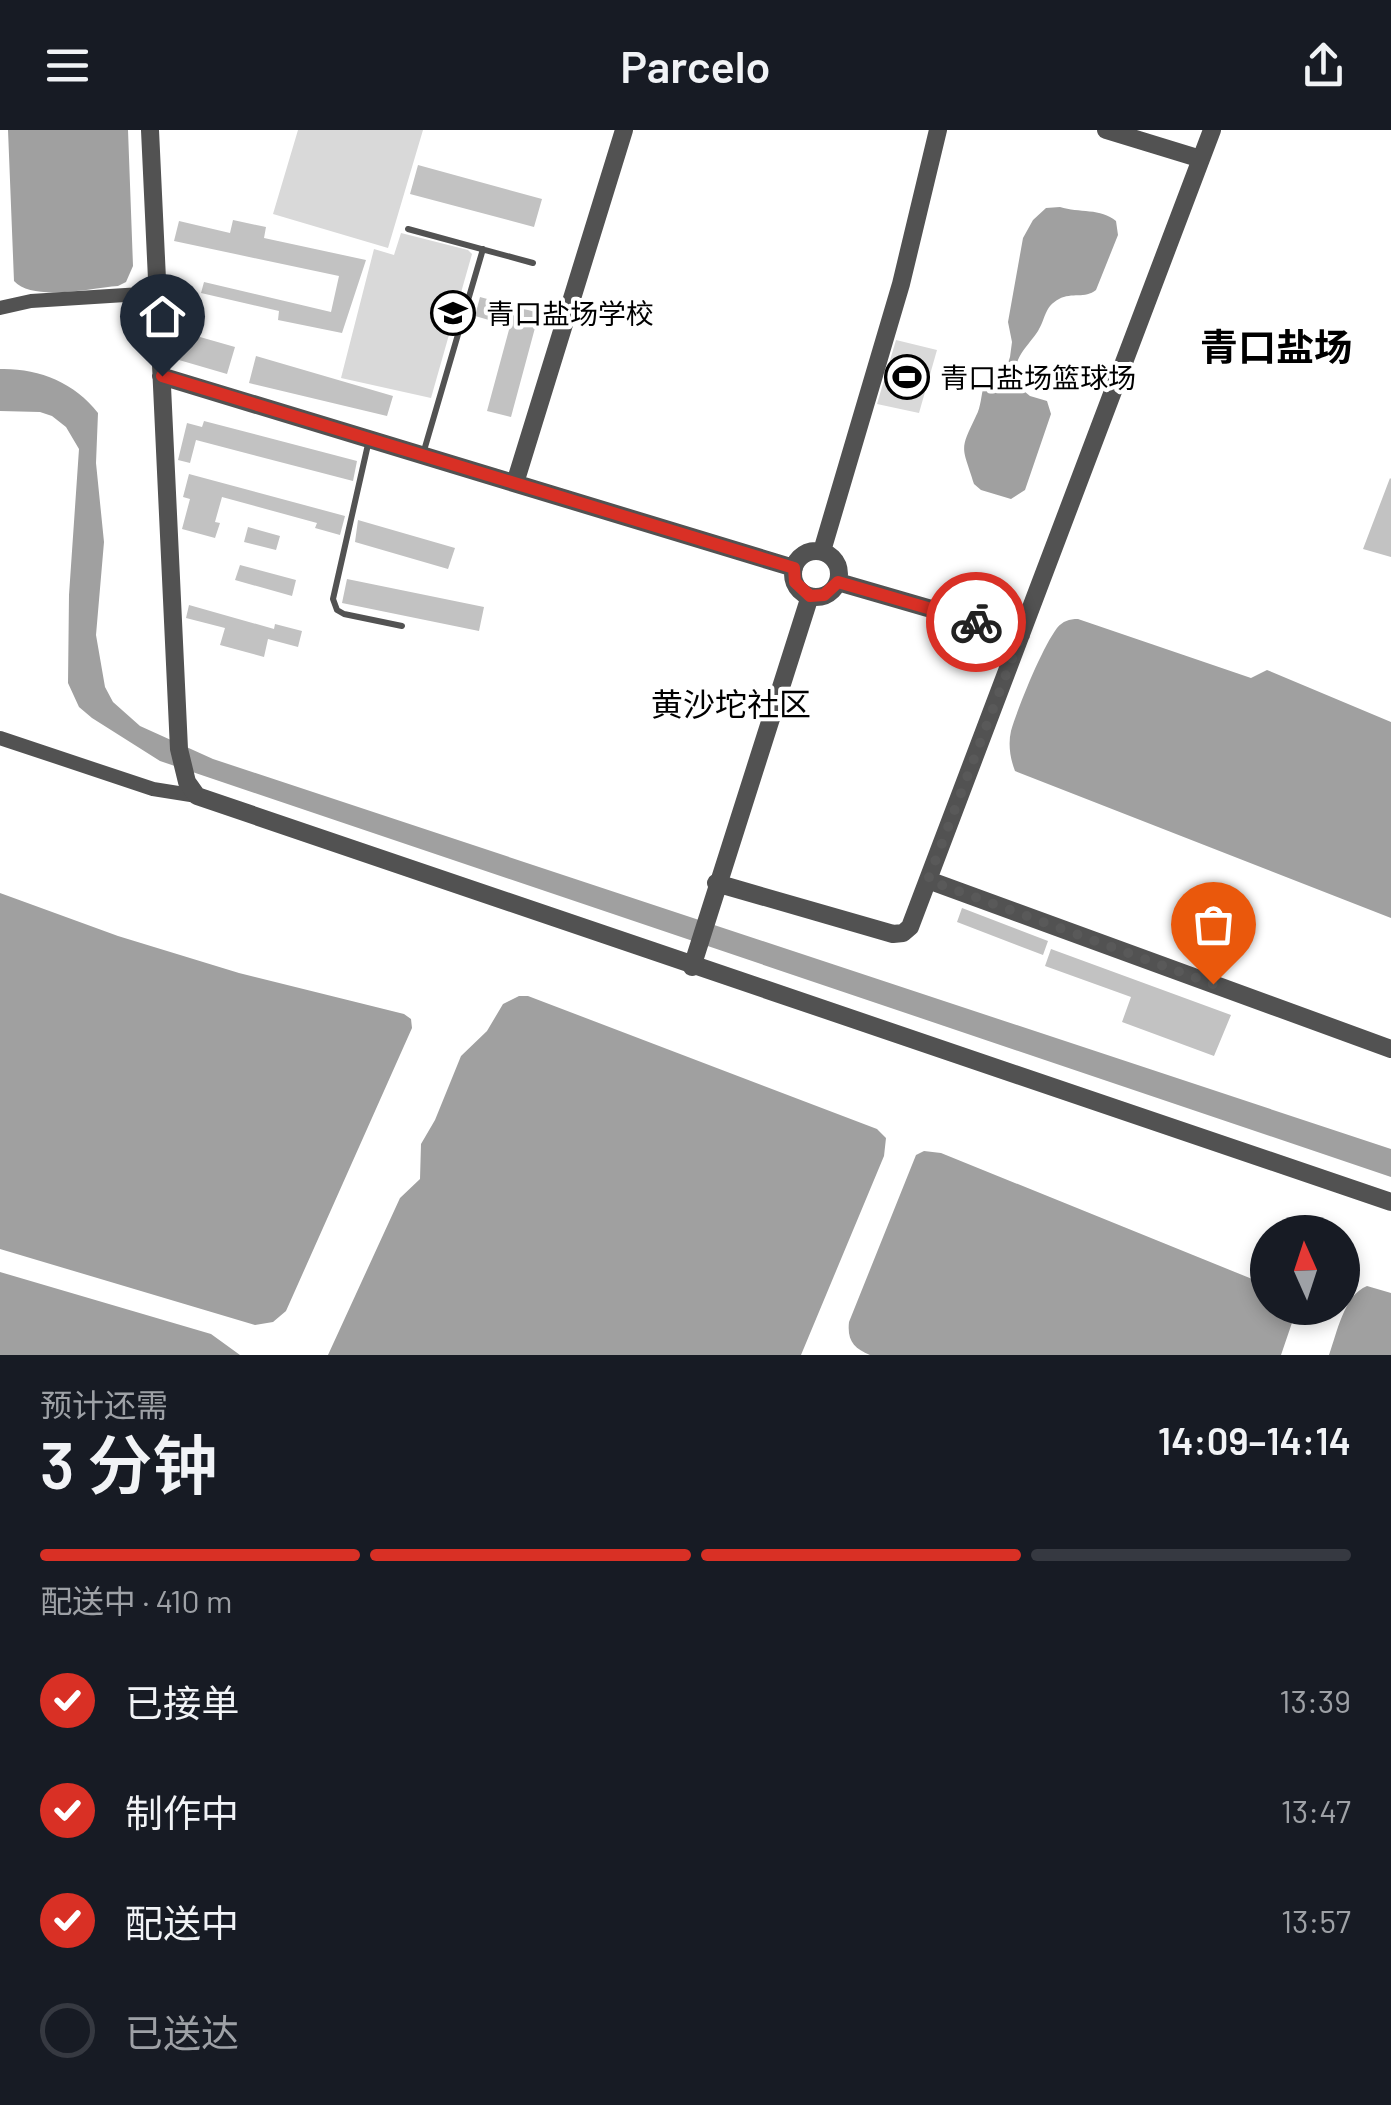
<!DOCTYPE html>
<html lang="zh">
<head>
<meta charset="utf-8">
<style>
  :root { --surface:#171b24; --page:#20242c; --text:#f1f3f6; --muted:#9ea1a6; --line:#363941; --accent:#d93025 }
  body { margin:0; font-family:Barlow,"Noto Sans SC",sans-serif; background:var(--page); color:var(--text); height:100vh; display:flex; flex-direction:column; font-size:38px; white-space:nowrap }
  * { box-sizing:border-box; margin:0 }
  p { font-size:32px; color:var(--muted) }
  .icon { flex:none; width:55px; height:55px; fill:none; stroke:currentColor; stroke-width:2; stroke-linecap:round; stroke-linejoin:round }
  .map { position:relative; height:1225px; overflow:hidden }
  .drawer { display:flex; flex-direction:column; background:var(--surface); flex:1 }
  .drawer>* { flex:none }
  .needle { width:65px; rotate:357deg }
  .buttons { position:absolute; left:1250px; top:1085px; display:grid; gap:20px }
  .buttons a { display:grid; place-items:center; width:110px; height:110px; border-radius:50%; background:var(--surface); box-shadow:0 5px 15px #0003; font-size:50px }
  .pin { position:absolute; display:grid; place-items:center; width:85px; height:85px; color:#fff; margin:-102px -42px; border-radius:50% 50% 50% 0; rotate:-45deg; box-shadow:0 0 10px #0007 }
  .pin .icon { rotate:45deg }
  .courier { position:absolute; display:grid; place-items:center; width:100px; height:100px; margin:-50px; border:8px solid #d93025; border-radius:50%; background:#fff; color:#222; box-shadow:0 2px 12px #0007 }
  .overview em { font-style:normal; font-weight:600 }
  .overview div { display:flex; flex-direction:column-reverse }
  .overview { display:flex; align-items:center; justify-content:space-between; height:170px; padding:0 40px }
  h1 { font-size:65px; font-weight:600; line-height:75px }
  .bar { display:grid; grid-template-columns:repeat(4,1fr); gap:15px 10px; align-content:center; height:120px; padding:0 40px }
  .bar i { height:12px; border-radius:8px; background:var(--line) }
  .bar .on { background:var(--accent) }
  .bar p { grid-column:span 4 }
  ol { padding:0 40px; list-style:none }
  li { display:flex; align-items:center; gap:30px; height:110px }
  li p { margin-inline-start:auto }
  li .icon { padding:10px; border-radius:50%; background:var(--accent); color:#fff; stroke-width:4 }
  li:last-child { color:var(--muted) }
  li i { width:55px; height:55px; border:5px solid var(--line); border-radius:50% }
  header { display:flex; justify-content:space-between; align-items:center; height:130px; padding:0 40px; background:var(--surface); font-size:45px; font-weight:600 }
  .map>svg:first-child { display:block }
  .green { fill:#d9d9d9 }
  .water { fill:#a0a0a0 }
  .building { fill:#c2c2c2 }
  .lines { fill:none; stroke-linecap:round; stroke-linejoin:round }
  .service { stroke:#525252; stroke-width:6 }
  .minor { stroke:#525252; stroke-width:14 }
  .tertiary { stroke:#525252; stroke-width:18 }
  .done { stroke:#595959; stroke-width:10; stroke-dasharray:0 18 }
  .route { stroke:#d93025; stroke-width:12 }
  .labels { text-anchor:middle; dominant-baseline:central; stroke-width:8; stroke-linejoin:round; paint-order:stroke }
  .poi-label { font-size:28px; fill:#000; stroke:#fff; text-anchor:start }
  .quarter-label { font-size:32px; fill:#000; stroke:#fff }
  .district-label { font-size:38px; font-weight:bold; fill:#000; stroke:#fff }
</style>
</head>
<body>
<header><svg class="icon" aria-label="menu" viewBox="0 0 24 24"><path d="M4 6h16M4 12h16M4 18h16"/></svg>Parcelo<svg class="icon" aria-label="share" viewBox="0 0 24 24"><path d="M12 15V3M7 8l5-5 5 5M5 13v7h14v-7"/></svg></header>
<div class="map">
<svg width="1391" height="1225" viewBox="0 0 1391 1225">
  <rect width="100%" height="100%" fill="#fff"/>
  <!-- green -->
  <path class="green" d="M298,0H423L388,118L273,84Z
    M401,103L468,120L472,124L431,268L341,248L374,119L394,125Z
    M896,210L937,220L919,283L877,274Z"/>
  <!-- water -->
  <path class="water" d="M8,0H128L133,136L126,152L118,156C91,158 33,172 14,151Z
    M1060,77C1079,83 1101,78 1116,91L1118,105L1096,160C1085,169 1072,162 1059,169C1044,177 1046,188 1038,201C1024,222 1010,228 1019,257L1030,266L1047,271L1051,284L1025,360L1011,369L981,360L974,354C962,315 959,322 976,286C981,277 981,265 984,255L1005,242L1010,227L1012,212L1008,192L1023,108L1033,90L1046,78Z
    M0,239C38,238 74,252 98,283L96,333L104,412L96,505L105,557L113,572L140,596L213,629L1391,1019V1047L160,631L92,588L79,577L68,553L69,465L79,319L66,297L52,286L40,282L0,281Z
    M1078,489L1251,548L1267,540L1391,592V788L1015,641C1010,628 1008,614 1011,601C1018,577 1042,518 1057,498C1063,491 1069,489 1078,489Z
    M0,763L118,806L239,843L404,884L411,889L412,898L286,1181L273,1192L255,1195L0,1119Z
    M519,866H528L877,999L886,1008L884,1026L801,1225H328L400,1068L420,1049L421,1014L435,990L461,926L487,901L503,874Z
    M924,1021L941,1023L1267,1155L1268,1178H1293L1296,1181L1281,1225H870C854,1218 847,1211 849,1192L916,1025Z
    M0,1142L211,1204L240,1225H0Z
    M1367,1156L1391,1163V1225H1329C1337,1203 1344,1165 1367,1156Z"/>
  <!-- building -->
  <path class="building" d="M418,35L542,69L534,97L410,64Z
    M233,90L266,97L264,108L366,130L342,203L278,190L279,181L201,163L204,152L331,182L339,146L174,111L179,91L230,103Z
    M480,167L539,183L511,287L487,281L510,196L475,186Z
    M175,184L201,185L200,207L235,217L227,244L179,230L175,218Z
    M256,226L393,266L387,286L249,253Z
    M204,291L357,331L353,351L196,310L190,333L178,330L187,293L202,297Z
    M189,344L345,386L340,405L315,398L317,393L222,367L215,392L220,393L215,408L182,399L190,369L183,367Z
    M1390,348L1391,349V427L1363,419Z
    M358,390L455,418L448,439L355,412Z
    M248,397L280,406L276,420L244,412Z
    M240,435L296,450L292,466L235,450Z
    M347,449L484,477L479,501L342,473Z
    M189,475L274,499L275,494L302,501L298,517L268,509L264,527L220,515L225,498L186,488Z
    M962,778L1048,811L1043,825L957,792Z
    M1051,819L1231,885L1214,926L1122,892L1131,867L1045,836Z"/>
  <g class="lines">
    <!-- service -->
    <path class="service" d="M408,99L533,133
      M369,310L333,469L337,480L344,484L402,496
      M423,324L483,119"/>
    <!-- minor -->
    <path class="minor" d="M0,178L31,171L157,163
      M0,608L153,659L197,666"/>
    <!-- tertiary -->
    <path class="tertiary" d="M150,0L179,619L187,652L197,666L1391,1072
      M1106,0L1201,29
      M161,246L794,438
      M515,353L624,0
      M822,421L901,154L938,0
      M793 444a23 23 0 1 1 46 0a23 23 0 1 1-46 0Z
      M838,452L1021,505
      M928,750L1391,919
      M716,753L893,804L903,803L910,797L1212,0
      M692,837L810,466"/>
  </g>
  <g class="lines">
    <!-- done -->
    <path class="done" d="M976,492L1021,505L928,750L1213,854"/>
    <!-- route -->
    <path class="route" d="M162,246L794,438L795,452L810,466L824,465L838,452L976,492"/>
  </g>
  <!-- icons -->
  <defs>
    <g id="school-ring" transform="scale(2.25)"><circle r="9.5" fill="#fff" stroke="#000" stroke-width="1.5"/><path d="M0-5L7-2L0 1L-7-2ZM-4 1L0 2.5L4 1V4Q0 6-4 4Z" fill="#000"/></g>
    <g id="stadium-ring" transform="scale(2.25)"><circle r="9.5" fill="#fff" stroke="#000" stroke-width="1.5"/><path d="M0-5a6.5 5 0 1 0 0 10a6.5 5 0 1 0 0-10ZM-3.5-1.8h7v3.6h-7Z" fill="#000"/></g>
  </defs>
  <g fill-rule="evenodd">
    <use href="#school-ring" x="453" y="183"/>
    <use href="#stadium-ring" x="907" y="247"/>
  </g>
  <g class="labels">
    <!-- poi labels -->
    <g class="poi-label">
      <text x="486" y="183">青口盐场学校</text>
      <text x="940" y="247">青口盐场篮球场</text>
    </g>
    <!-- quarter labels -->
    <g class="quarter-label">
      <text x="731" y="573">黄沙坨社区</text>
    </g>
    <!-- district labels -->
    <g class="district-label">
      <text x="1276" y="216">青口盐场</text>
    </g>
  </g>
</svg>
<div class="buttons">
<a><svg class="needle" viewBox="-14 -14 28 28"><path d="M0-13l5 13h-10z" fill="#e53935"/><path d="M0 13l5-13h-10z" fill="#9ea1a6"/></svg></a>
</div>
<div class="pin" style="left:1213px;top:854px;background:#ea580c"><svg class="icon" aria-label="bag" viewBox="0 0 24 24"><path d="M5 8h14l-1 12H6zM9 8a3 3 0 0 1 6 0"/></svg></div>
<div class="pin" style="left:162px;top:246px;background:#1f2937"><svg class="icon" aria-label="home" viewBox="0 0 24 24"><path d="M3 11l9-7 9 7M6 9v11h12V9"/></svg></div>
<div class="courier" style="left:976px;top:492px"><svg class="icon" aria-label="bike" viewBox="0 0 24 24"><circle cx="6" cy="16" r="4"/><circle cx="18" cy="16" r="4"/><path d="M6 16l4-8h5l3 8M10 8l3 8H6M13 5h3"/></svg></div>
</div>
<section class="drawer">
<div class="overview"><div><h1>3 分钟</h1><p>预计还需</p></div><em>14:09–14:14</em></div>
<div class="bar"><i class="on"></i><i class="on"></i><i class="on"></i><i></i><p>配送中 · 410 m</p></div>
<ol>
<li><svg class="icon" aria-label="check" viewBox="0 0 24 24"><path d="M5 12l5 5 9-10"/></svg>已接单<p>13:39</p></li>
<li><svg class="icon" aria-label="check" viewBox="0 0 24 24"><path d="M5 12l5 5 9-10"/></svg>制作中<p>13:47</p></li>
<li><svg class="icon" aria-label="check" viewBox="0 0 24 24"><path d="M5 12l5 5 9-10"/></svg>配送中<p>13:57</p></li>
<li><i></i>已送达</li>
</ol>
</section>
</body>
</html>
